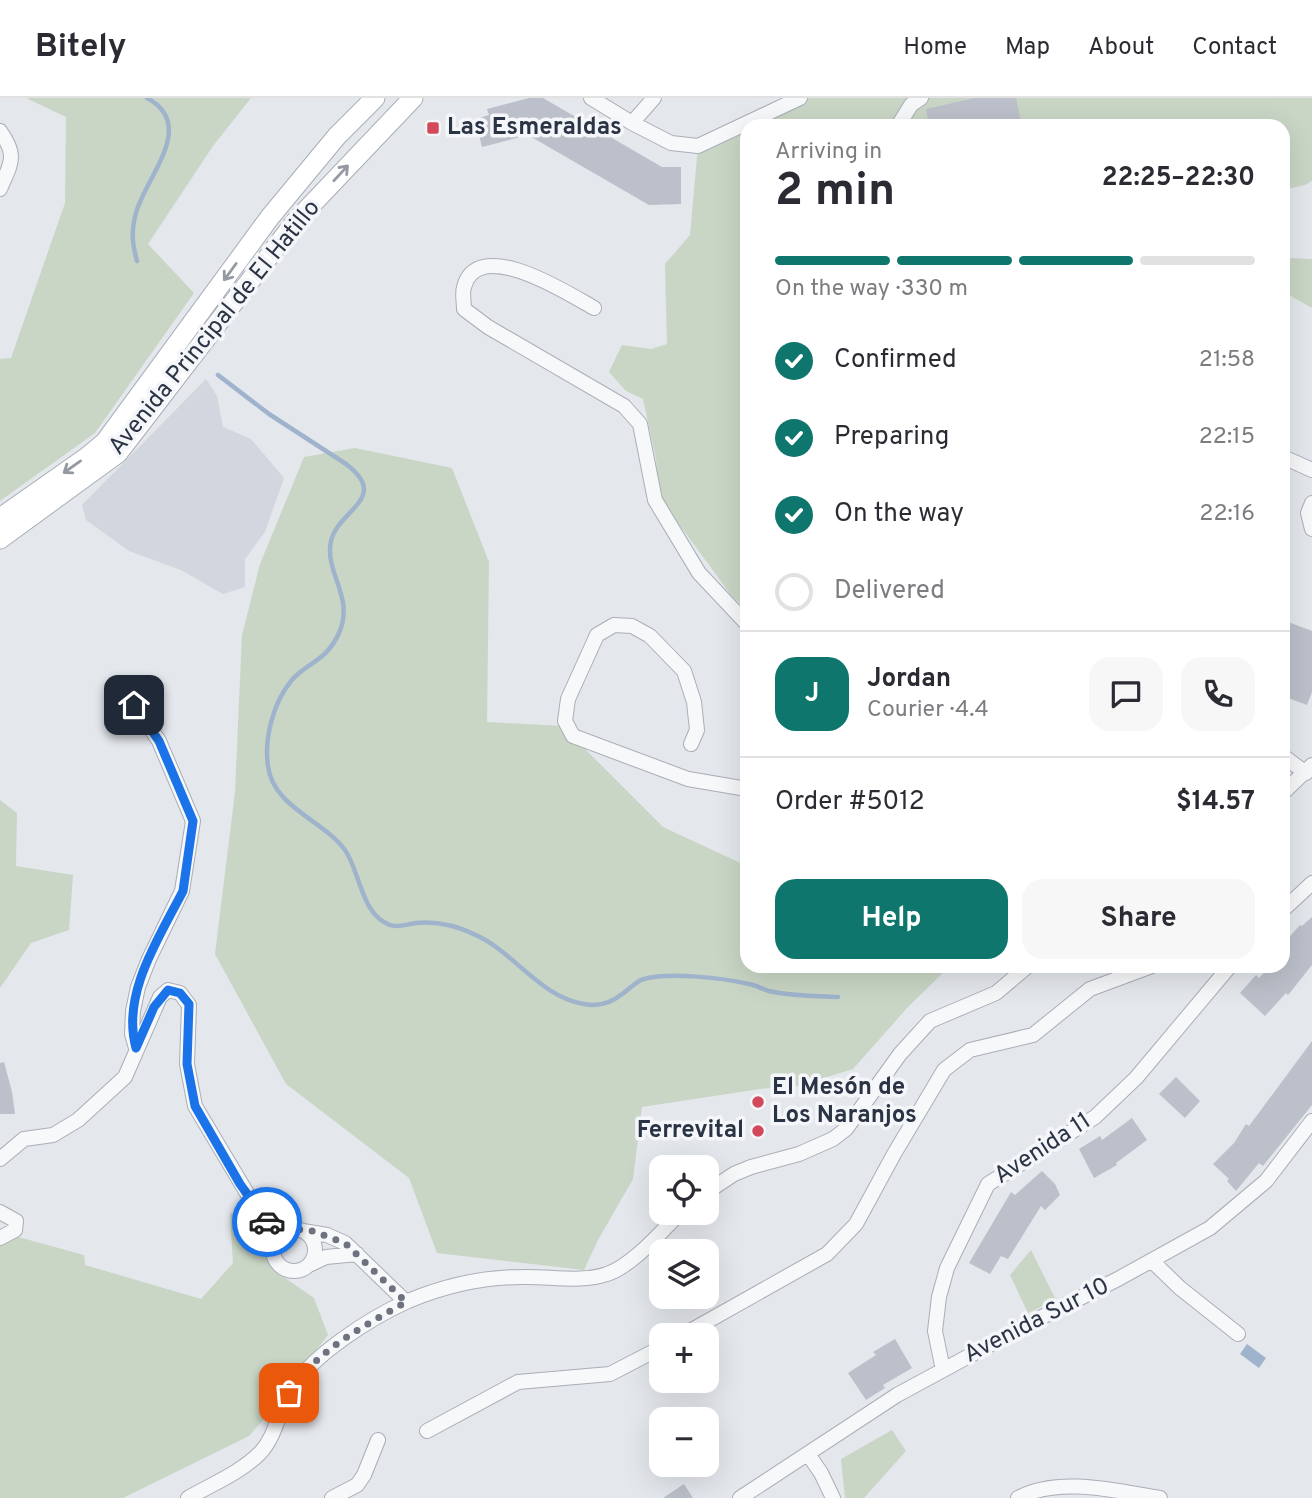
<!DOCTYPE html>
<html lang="en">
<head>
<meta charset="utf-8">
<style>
  :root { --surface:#fff; --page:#f7f7f7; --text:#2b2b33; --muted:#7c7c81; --line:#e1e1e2; --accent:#0f766e }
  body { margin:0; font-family:Overpass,sans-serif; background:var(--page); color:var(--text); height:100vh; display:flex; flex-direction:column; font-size:26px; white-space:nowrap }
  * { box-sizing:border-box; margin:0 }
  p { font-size:23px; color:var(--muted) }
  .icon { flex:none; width:38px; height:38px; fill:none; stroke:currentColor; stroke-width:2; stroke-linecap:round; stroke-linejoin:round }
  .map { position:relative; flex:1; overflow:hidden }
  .side { position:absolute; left:740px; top:21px; width:550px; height:854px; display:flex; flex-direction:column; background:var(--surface); border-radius:21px; box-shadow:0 7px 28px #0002 }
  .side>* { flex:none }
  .fabs { position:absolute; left:649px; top:1057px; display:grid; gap:14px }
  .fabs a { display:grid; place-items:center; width:70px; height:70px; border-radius:14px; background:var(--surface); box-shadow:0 7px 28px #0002; font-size:35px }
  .pin { position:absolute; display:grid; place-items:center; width:60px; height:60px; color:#fff; margin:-30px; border-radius:14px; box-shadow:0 4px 10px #0006 }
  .courier { position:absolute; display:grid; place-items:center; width:70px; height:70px; margin:-35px; border:5px solid #1a73e8; border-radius:50%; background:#fff; color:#222; box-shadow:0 2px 9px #0007 }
  .head em { font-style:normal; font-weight:700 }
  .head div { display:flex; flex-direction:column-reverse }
  .head { display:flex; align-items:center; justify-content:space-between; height:119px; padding:0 35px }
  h1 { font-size:46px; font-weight:700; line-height:52px }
  .bar { display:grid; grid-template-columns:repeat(4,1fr); gap:10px 7px; align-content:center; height:84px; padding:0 35px }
  .bar i { height:9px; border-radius:5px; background:var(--line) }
  .bar .active { background:var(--accent) }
  .bar p { grid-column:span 4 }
  .line { display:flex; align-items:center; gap:18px; padding:0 35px; border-top:2px solid var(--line) }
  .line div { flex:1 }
  .round { display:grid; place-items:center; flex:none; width:74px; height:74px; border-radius:21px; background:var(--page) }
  ol { padding:0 35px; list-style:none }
  li { display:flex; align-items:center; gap:21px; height:77px }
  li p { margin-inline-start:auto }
  li .icon { padding:7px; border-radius:50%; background:var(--accent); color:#fff; stroke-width:4 }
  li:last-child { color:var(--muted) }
  li i { width:38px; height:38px; border:4px solid var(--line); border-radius:50% }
  .action { display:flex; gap:14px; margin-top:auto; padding:14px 35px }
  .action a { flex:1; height:80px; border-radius:21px; background:var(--accent); color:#fff; font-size:28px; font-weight:700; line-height:80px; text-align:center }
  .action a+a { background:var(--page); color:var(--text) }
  header { display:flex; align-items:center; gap:42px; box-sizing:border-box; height:98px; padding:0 35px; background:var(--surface); border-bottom:2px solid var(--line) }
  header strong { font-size:33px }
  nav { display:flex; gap:38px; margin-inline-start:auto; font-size:24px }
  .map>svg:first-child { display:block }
  .built { fill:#d2d6de }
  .green { fill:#c9d6c5 }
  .water { fill:#9fb4cc }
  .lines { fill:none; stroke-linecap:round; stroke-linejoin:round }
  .stream { stroke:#9fb4cc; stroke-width:4.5 }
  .building { fill:#bbc0ca }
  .minor-casing { stroke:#a9aeb7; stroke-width:16 }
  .secondary-casing { stroke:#a9aeb7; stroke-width:21 }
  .minor { stroke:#f7f8fa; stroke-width:14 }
  .secondary { stroke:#fff; stroke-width:19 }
  .oneway { stroke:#959aa2 }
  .done { stroke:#6c737f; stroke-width:7; stroke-dasharray:0 12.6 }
  .route { stroke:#1a73e8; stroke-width:9 }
  .poi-dot { fill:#d1495b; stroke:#f4f6f9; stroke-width:2.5 }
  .labels { text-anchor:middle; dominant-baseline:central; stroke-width:7; stroke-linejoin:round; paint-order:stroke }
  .poi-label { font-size:24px; font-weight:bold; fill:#2b3445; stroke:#f4f6f9; text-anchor:start }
  .street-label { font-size:24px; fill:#2b3445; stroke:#f4f6f9 }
</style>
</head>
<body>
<header>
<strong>Bitely</strong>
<nav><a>Home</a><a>Map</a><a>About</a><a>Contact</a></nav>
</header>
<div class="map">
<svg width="1312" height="1400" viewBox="0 0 1312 1400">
  <rect width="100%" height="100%" fill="#e4e7ec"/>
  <!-- built -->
  <path class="built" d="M206,281L217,298L223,329L251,341L284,380L265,434L245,461V489L223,496L181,472L129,453L86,422L82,407Z"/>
  <!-- green -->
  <path class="green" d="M26,0H251L213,48L148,146L194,195L95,335L0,403V261L11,260L65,105L66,19Z
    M800,0H1312V83L1305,87L1283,92V28H747V512L731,497L659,399L656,361L643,301L626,293L609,274L622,247L651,251L667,246L665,166L690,137L698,48Z
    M1283,127L1289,160L1312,161V210L1289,197L1283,201Z
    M355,350L452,370L489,464L487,624L562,628L663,729L747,768V868H950L907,910L853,971L798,988L760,991L642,1009L633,1081L598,1142L584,1172L437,1155L409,1080L286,986L215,856L235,694L242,537L260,466L304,359Z
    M0,702L17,715L16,768L73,777L69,832L31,845L0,890Z
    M241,1111L272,1171L314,1200L328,1237L270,1314L249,1338L123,1400H0V1134L84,1157L85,1167L201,1201L233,1165L230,1116Z
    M1031,1152L1056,1202L1028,1215L1010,1177Z
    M892,1332L906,1353L864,1400H845L841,1361Z"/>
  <!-- water -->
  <path class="water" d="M1247,1246L1266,1260L1259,1270L1240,1256Z"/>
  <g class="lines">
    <!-- stream -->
    <path class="stream" d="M137,163C132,145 131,133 136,115C145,80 198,27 147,0
      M218,277L269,316L346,366C391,400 338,412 331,443C324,475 355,498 339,535C326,564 307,564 291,583C273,605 264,641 268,668C273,709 323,722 345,752C360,773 361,817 390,827C398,830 408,826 416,825C437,823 460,829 478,838C515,856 541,899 584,906C603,910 616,902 631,889C635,886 639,882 644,881C670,874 723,880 749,886C756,887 762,891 769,893C791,898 815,898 838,899"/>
  </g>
  <!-- building -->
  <path class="building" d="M529,0H543L662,69H681V106L649,107L528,37L482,49L475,21L489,17L487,11Z
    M975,0H1016L1022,28H929L926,11Z
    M1283,522L1312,533V594L1307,607L1283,598Z
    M1312,819V867L1288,897L1286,895L1265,918L1240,895L1256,877L1259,880L1270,868H1283V846L1300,827L1302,828Z
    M1312,943V1007L1263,1068L1259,1065L1236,1093L1227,1083L1229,1081L1213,1066L1234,1045L1246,1026L1249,1028Z
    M4,964L12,994L15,1016H0V965Z
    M1176,979L1200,1003L1185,1020L1159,996Z
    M1132,1020L1147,1042L1116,1065L1117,1067L1094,1080L1079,1051L1100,1038L1102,1042Z
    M1042,1073L1055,1086L1060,1097L1045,1112L1041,1108L1008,1161L1001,1158L990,1176L969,1165L1011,1094L1015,1097Z
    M895,1241L912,1270L883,1287L885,1290L866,1302L848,1275L876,1257L873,1254Z
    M684,1386L693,1400H663Z"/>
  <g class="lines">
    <!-- minor casing -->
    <g class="minor-casing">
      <path id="minor" d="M591,0L632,25L671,45L698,48L800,0
        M632,25L654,0
        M898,28L911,7L921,0
        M0,33C18,58 11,65 0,91
        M594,210C569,196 478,137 464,189C462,195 464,204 464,211L488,229L624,308L640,326L655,402L699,475L747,526
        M1283,359L1312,372
        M1312,405L1308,415L1312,431
        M134,606L159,643L193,723L182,793L149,861L138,889L133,913L132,936L136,950
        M691,646L697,632L694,604L684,573L650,538L632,528L614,527L597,537L568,601L565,623L573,638L688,681L747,691
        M1283,658L1306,675
        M1283,695L1312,667
        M1283,812L1312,785
        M0,1061L24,1041L53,1037L78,1022L125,979L160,899L168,892L180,895L189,907L187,966L195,1008L257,1112L269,1127L282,1136
        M707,1094L734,1076L751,1069L799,1056L833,1041L846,1031L900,956L930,923L996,895L1028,868
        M0,1114L16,1123L15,1132L0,1140
        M273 1152a21 21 0 1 1 42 0a21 21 0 1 1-42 0Z
        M303,1133L327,1137L345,1145L406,1204
        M1152,1163L1180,1190L1238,1236
        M309,1167L326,1159L357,1156
        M683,1237L827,1156L856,1126L894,1056L944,972L970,952L1033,937L1090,891L1152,868
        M943,1272L935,1233L939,1199L947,1170L988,1086L1095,1019L1136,980L1230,868
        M427,1333L518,1284L610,1276L662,1249
        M808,1356L821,1375L833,1400
        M188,1400C212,1386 240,1375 260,1355C276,1338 279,1312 290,1293C312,1257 370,1220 408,1203C444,1188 483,1179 522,1179C549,1178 581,1185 607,1176C632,1168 661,1134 680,1115
        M332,1400L357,1387L364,1377L378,1342
        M740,1400L897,1297L1030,1225L1118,1181L1210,1130L1266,1083L1312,1023
        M1018,1400C1059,1378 1116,1393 1160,1400"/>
    </g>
    <!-- secondary casing -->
    <g class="secondary-casing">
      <path id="secondary" d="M0,420L87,359L105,344L270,119L337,38L375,0
        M0,441L118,355L296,123L413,0"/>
    </g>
    <!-- minor -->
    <use href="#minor" class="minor"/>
    <!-- secondary -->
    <use href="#secondary" class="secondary"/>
  </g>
  <!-- one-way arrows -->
  <defs><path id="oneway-shaft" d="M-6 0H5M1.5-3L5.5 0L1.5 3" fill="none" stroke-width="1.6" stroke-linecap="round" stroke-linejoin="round" transform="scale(1.75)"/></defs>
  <g class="oneway">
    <use href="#oneway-shaft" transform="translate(341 75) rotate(-47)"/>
    <use href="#oneway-shaft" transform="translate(230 174) rotate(126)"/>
    <use href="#oneway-shaft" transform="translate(72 369) rotate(145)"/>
  </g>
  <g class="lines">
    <!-- done -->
    <path class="done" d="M267,1124L282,1136L295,1131L312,1133L345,1145L406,1204C363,1229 316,1252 289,1295"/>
    <!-- route -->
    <path class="route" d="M134,607L159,643L193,723L183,793C159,840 121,896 136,950L154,909L168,892L180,895L189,906L187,966L195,1008L240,1086L267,1124"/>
  </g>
  <!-- markers -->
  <g class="poi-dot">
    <rect x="426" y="23" width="14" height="14" rx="3.5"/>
    <circle cx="758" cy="1004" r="7"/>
    <circle cx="758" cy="1033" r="7"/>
  </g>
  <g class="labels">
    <!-- poi labels -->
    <g class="poi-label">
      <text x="447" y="30">Las Esmeraldas</text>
      <text x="772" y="990">El Mesón de<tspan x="772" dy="28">Los Naranjos</tspan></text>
      <text x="744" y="1033" text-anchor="end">Ferrevital</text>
    </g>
    <!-- street labels -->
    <g class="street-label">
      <text transform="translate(215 230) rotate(-51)">Avenida Principal de El Hatillo</text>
      <text transform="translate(1043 1051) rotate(-33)">Avenida 11</text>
      <text transform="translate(1037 1223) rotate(-27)">Avenida Sur 10</text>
    </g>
  </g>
</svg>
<div class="fabs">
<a><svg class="icon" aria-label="locate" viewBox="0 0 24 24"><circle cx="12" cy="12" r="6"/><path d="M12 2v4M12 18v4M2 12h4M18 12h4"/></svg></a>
<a><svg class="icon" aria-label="layers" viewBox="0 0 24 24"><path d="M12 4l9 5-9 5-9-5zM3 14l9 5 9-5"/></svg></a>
<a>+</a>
<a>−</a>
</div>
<div class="pin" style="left:289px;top:1295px;background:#ea580c"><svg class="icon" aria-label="bag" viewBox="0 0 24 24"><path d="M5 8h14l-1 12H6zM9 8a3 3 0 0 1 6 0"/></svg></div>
<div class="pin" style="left:134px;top:607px;background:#1f2937"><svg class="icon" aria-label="home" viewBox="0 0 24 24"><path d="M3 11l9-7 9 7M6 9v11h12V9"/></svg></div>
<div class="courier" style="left:267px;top:1124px"><svg class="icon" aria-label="car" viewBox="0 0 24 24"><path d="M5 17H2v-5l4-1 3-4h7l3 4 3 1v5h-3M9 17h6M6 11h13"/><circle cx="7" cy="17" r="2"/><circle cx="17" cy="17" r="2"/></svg></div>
<section class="side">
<div class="head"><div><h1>2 min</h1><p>Arriving in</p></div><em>22:25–22:30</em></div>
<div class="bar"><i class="active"></i><i class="active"></i><i class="active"></i><i></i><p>On the way · 330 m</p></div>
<ol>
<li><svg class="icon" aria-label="check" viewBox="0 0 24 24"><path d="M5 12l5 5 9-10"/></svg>Confirmed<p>21:58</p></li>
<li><svg class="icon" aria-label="check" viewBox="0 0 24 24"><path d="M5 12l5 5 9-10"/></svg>Preparing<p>22:15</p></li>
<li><svg class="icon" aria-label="check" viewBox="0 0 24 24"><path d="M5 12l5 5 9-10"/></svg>On the way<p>22:16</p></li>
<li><i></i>Delivered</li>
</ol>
<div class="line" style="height:126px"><b class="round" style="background:var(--accent);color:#fff">J</b><div><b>Jordan</b><p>Courier · 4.4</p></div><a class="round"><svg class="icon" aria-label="chat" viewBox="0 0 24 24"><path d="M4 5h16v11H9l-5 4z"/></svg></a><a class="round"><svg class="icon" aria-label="phone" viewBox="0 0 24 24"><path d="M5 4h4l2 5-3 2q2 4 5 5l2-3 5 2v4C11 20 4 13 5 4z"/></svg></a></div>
<div class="line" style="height:91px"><div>Order #5012</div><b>$14.57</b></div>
<div class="action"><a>Help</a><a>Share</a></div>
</section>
</div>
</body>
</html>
